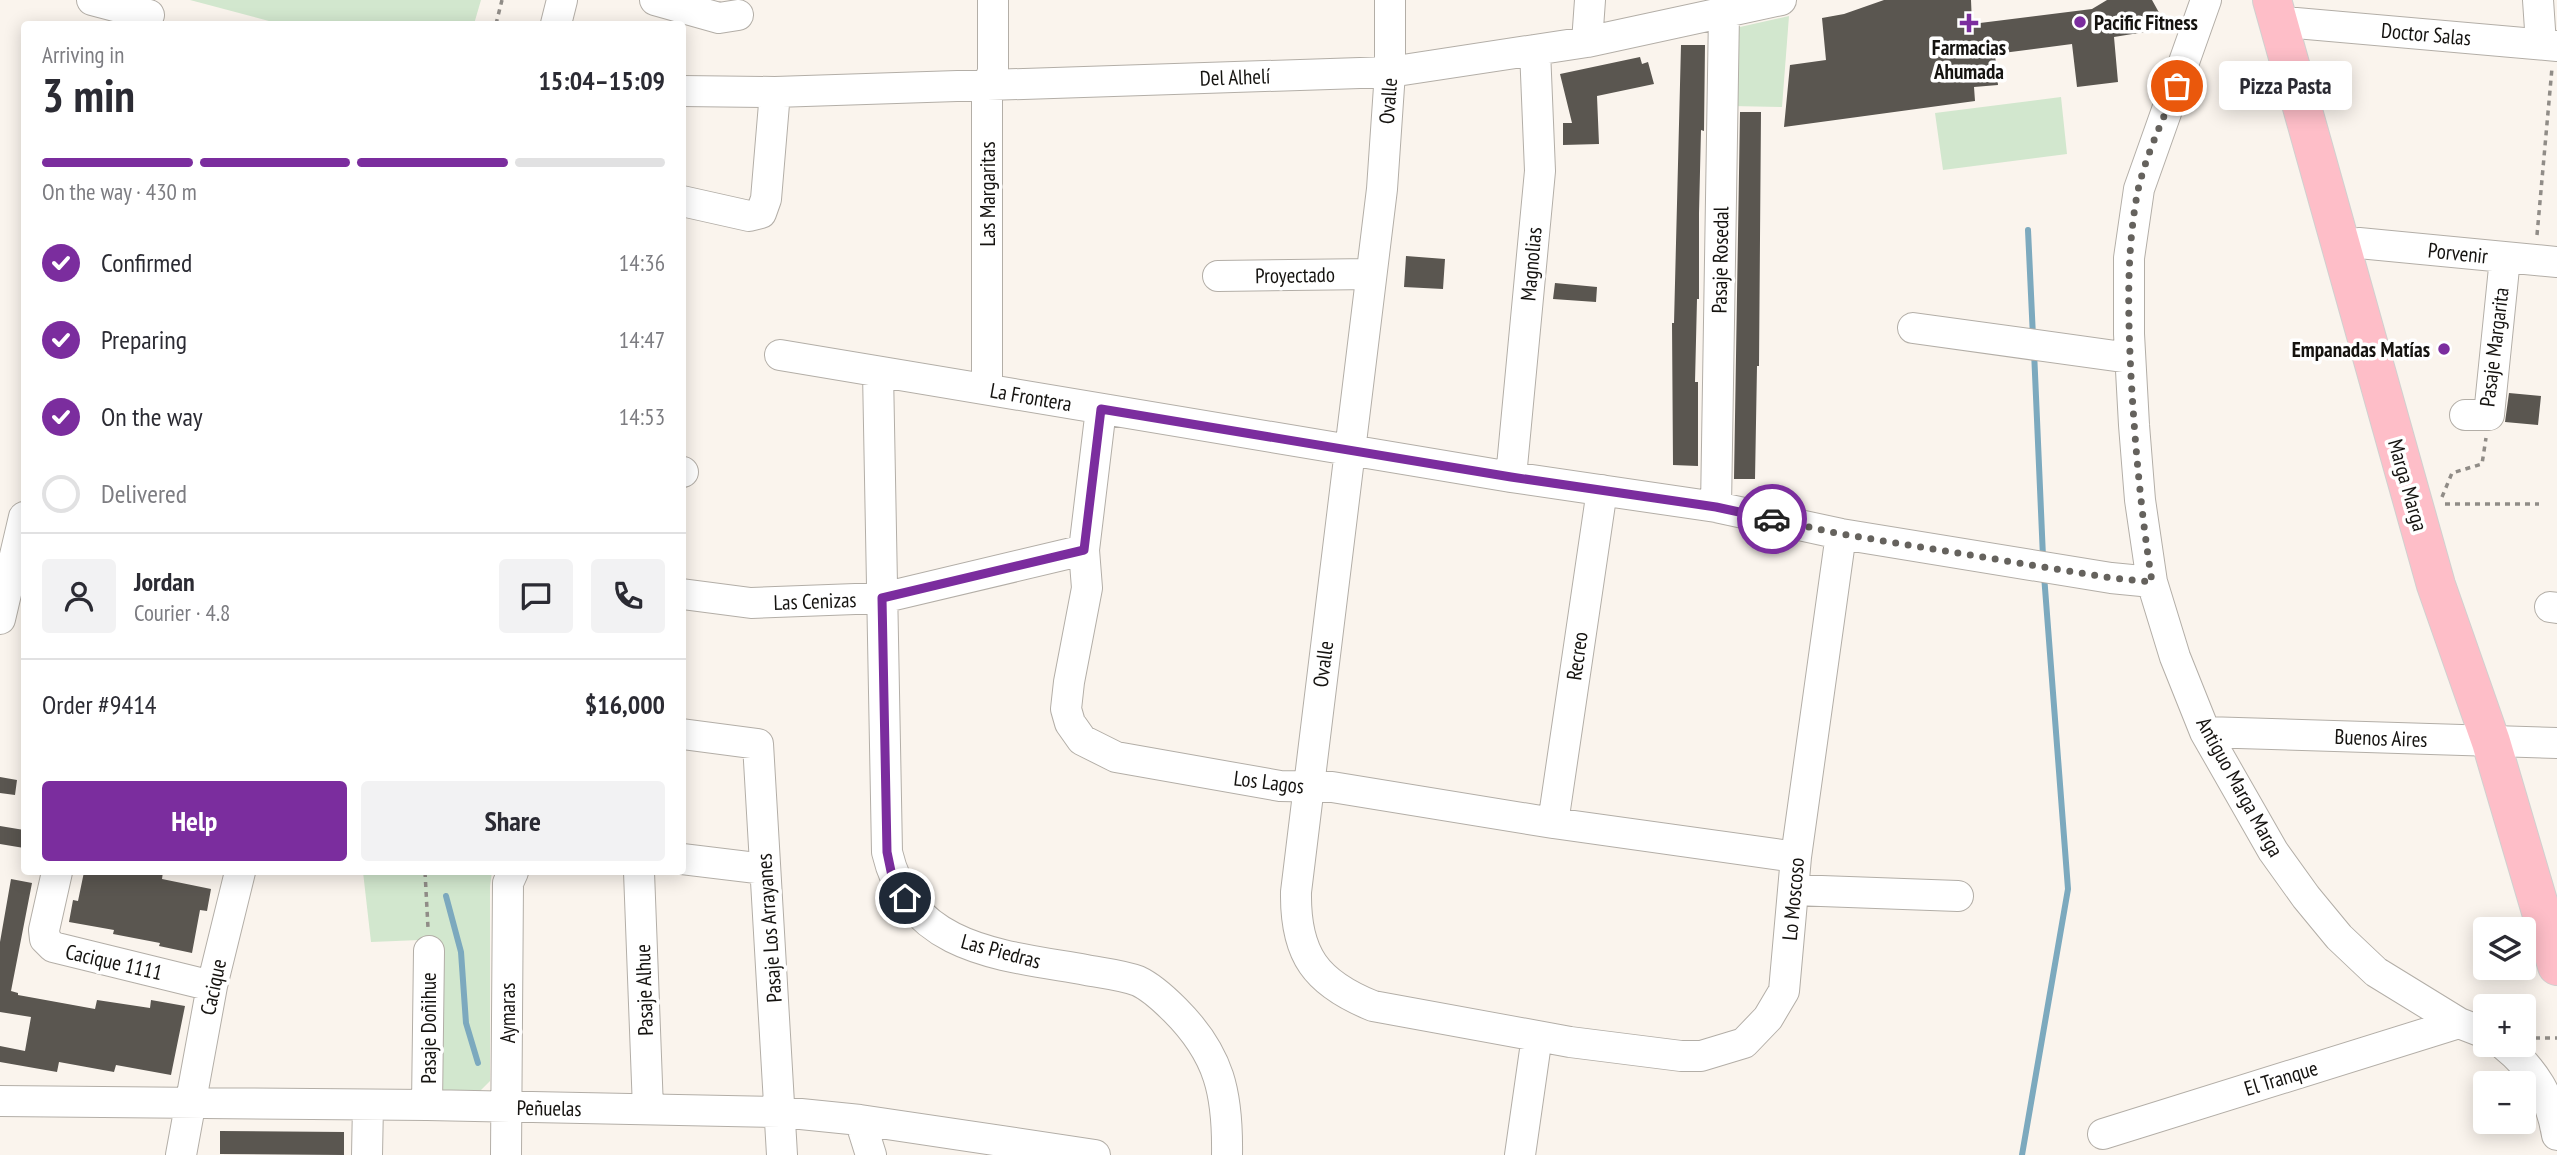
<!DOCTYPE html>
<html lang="en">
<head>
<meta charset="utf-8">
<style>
  :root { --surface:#fff; --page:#f2f2f3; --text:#2b2b33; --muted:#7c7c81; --line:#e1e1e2; --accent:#7b2d9e }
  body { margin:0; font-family:"PT Sans Narrow",sans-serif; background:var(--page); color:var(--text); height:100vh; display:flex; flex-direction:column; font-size:26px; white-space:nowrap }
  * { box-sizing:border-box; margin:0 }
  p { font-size:23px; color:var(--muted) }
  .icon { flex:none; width:38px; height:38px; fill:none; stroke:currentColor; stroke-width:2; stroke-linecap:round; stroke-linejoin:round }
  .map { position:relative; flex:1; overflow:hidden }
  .details { position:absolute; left:21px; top:21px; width:665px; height:854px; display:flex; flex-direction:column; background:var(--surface); border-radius:7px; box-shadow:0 4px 18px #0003 }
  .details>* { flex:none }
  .fabs { position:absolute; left:2473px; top:917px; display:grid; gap:14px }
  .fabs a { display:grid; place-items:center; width:63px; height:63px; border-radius:7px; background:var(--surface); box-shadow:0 4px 18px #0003; font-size:35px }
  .pin { position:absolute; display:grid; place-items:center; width:60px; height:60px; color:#fff; margin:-30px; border:4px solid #fff; border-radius:50%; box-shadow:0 2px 7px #0007 }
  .courier { position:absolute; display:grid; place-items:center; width:70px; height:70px; margin:-35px; border:5px solid #7b2d9e; border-radius:50%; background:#fff; color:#222; box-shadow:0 2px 9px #0007 }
  .bubble { position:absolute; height:49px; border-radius:7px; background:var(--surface); box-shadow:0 4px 18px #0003; font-size:23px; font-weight:800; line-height:49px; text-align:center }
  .headline em { font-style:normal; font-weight:800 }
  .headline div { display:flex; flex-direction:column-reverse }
  .headline { display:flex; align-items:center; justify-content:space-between; height:119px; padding:0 21px }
  h1 { font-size:46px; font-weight:800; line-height:52px }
  .bar { display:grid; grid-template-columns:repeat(4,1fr); gap:10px 7px; align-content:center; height:84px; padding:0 21px }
  .bar i { height:9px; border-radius:5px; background:var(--line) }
  .bar .selected { background:var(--accent) }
  .bar p { grid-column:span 4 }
  .line { display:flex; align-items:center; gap:18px; padding:0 21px; border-top:2px solid var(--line) }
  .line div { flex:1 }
  .round { display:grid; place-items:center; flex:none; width:74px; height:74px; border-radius:7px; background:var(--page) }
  ol { padding:0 21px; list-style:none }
  li { display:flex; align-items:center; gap:21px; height:77px }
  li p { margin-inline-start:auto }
  li .icon { padding:7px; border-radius:50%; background:var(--accent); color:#fff; stroke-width:4 }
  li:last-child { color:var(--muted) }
  li i { width:38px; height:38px; border:4px solid var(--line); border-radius:50% }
  .action { display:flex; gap:14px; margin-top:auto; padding:14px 21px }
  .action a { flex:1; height:80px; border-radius:7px; background:var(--accent); color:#fff; font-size:28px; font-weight:800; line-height:80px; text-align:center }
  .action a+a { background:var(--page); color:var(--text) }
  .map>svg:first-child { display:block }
  .green { fill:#d2e7ce }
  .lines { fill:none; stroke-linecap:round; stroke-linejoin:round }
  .stream { stroke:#7ca9be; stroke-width:6 }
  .building { fill:#5a5650 }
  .minor-casing { stroke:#b3aea7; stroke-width:32 }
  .major-casing { stroke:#d0d0cf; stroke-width:40 }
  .path { stroke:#908c87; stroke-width:3.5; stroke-dasharray:5 5; stroke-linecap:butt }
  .minor { stroke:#fff; stroke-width:30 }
  .major { stroke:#febec8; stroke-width:38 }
  .done { stroke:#65625d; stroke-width:7; stroke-dasharray:0 12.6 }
  .route { stroke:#7b2d9e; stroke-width:9 }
  .poi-dot { fill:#7b2d9e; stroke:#fff; stroke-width:2.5 }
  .labels { text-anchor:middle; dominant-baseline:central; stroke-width:7; stroke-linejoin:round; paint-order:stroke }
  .poi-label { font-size:21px; font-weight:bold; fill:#151310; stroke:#fff; text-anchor:start }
  .street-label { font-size:21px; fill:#151310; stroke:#fff }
</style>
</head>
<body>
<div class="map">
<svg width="2557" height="1155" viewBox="0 0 2557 1155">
  <rect width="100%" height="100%" fill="#faf4ed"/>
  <!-- green -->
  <path class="green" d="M190,0H481L474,24H280Z
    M1789,16L1782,107L1732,106L1731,29Z
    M2061,97L2067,154L1943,170L1935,113Z
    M363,872H492L490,886V1081L480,1091H440L420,940L371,942Z"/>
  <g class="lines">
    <!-- stream -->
    <path class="stream" d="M2028,230L2033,337
      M2034,351L2043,557
      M446,896L461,952L466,1023L478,1063
      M2022,1155L2068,889L2044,575"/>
  </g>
  <!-- building -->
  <path class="building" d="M1884,0H1971L1972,24L2092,9L2107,0H2152L2162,18L2157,30L2114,37L2118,82L2077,87L2072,44L1995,54L1998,85L1974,87L1975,101L1784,127L1790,65L1826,60L1822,18L1844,14Z
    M1681,45H1705L1704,131L1701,130L1699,213V299H1697L1695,382H1698V466L1673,465L1672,323H1674Z
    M1640,57L1642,64L1648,62L1654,84L1597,96L1599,144L1563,145V123H1572L1560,74Z
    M1740,112H1761L1759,366H1757L1755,479H1734Z
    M1406,256L1445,259L1443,289L1404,287Z
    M1555,283L1597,287L1596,302L1553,299Z
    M2509,393L2541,396L2538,425L2505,422Z
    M0,777L17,780L15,795L0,793Z
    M0,826L24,830V848L0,844Z
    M84,872H163L162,879L211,889L207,911L200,910L192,953L159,946L160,943L113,934L114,930L69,922L73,900L78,901Z
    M11,879L32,883L11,991L18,993V995L95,1009L97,1000L150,1008L151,1000L185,1006L171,1075L116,1065L114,1072L59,1062L57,1072L0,1062V1046L25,1051L31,1017L0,1012V942Z
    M220,1131L344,1132V1155L220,1154Z"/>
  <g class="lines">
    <!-- minor casing -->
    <g class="minor-casing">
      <path id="minor" d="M92,0L149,15
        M655,0L719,18L738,15
        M1390,0V72L1382,189L1296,892C1295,955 1316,983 1373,1006L1570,1042L1681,1056H1701L1744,1043L1768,1018L1784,991L1796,857L1841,534
        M2206,0L2139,189L2129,258V334L2134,425L2140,500L2152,582L2175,657L2205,732L2273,851L2306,897L2339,937L2376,972L2459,1023L2485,1033
        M2538,0L2541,44
        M2296,23L2557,46
        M556,24L562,0
        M1587,42L1590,0
        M682,91L775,92L1390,72L1587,42L1781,0
        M682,201L749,216L761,213L766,199L775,92
        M2359,243L2557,262
        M1218,276L1371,274
        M1913,328L2130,358
        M780,355L1511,477L1716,507L1841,534L2111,578L2152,582
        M878,372L887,852C910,951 1002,955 1086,970C1102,973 1122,975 1138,981C1151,987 1165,1000 1175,1010C1220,1055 1228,1094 1227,1155
        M987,389V86L993,72V0
        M1101,409L1084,550L1087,588L1069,682L1066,709L1070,723L1082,740L1116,757L1280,786L1332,787L1553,823L1796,857
        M2465,415H2489L2505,258
        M682,472H683
        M1511,477L1540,171L1535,50
        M1716,507L1724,13
        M682,594L751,603L882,598L1084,550
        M2550,607L2557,608
        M0,619L24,517
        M2205,732L2557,743
        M682,734L758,744L782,1155
        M1553,823L1602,490
        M682,859L765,869
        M57,872L44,930L45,939L53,947L212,986
        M639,872L648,1109
        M1794,890L1958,896
        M2504,1045C2534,1069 2551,1097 2557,1135
        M0,1101L427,1105L781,1112L860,1120L1095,1155
        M427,1105L429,951
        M860,1120L871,1155
        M2103,1134L2459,1023
        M181,1155L212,986L240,872
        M367,1155L368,1105
        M506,1155L508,883L513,872
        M1520,1155L1537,1036"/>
    </g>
    <!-- major casing -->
    <g class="major-casing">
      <path id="major" d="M2272,0L2436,585L2491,742L2557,966"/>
    </g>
    <!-- path -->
    <path class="path" d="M496,24L502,0
      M2537,235L2552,68
      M2442,497L2452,473L2482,464L2486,438
      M2445,504H2539
      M425,872L428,928
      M2535,1038H2557"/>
    <!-- minor -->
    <use href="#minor" class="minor"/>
    <!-- major -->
    <use href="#major" class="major"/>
  </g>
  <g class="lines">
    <!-- done -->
    <path class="done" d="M1772,519L1841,534L2111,578L2152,582C2141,513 2135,445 2131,376C2128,314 2126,251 2138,190C2146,155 2163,119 2177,86"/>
    <!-- route -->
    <path class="route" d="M905,898L892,876L887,852L882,598L1084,550L1101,409L1511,477L1716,507L1772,519"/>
  </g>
  <!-- markers -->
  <g class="poi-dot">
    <circle cx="2080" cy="22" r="7"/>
    <path d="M1965.5 12.5h7v7h7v7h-7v7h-7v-7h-7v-7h7z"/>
    <circle cx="2444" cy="349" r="7"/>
  </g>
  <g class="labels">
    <!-- poi labels -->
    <g class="poi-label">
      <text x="2094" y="22">Pacific Fitness</text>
      <text x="1969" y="47" text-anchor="middle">Farmacias<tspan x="1969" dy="24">Ahumada</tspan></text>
      <text x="2430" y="349" text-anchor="end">Empanadas Matías</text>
    </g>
    <!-- street labels -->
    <g class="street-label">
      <text transform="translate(2426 34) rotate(5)">Doctor Salas</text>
      <text transform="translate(1235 77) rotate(-2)">Del Alhelí</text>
      <text transform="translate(1388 101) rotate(-86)">Ovalle</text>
      <text transform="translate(987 194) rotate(-90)">Las Margaritas</text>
      <text transform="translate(2458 253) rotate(6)">Porvenir</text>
      <text transform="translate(1720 260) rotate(-89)">Pasaje Rosedal</text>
      <text transform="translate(1531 264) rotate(-85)">Magnolias</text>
      <text transform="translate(1295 275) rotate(-1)">Proyectado</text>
      <text transform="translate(2494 347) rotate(-83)">Pasaje Margarita</text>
      <text transform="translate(1031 397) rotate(10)">La Frontera</text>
      <text transform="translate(2408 485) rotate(74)">Marga Marga</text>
      <text transform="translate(815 601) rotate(-2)">Las Cenizas</text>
      <text transform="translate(1577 656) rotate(-82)">Recreo</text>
      <text transform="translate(1323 664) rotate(-83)">Ovalle</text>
      <text transform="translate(2381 738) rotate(2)">Buenos Aires</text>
      <text transform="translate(1269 782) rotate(7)">Los Lagos</text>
      <text transform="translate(2240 787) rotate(61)">Antiguo Marga Marga</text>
      <text transform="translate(1793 899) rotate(-85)">Lo Moscoso</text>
      <text transform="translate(769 928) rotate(-94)">Pasaje Los Arrayanes</text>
      <text transform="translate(1001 951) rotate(15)">Las Piedras</text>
      <text transform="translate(114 962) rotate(13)">Cacique 1111</text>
      <text transform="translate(213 987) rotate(-78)">Cacique</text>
      <text transform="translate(644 990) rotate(-92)">Pasaje Alhue</text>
      <text transform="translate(507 1013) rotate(-90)">Aymaras</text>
      <text transform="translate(428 1028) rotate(-90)">Pasaje Doñihue</text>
      <text transform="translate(2281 1078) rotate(-17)">El Tranque</text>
      <text transform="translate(549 1108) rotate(1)">Peñuelas</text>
    </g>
  </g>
</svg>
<div class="fabs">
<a><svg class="icon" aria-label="layers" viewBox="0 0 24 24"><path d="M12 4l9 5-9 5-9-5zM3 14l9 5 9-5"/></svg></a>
<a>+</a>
<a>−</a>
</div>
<div class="pin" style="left:2177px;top:86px;background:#ea580c"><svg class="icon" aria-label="bag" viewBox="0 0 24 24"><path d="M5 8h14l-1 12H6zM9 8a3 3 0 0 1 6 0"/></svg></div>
<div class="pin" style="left:905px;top:898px;background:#1f2937"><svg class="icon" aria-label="home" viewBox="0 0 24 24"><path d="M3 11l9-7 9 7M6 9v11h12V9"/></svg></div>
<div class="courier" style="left:1772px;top:519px"><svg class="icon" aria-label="car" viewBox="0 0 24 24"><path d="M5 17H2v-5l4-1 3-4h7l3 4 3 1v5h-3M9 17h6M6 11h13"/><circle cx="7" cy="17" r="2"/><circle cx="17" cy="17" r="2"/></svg></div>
<div class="bubble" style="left:2219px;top:61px;width:133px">Pizza Pasta</div>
<section class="details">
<div class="headline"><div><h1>3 min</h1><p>Arriving in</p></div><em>15:04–15:09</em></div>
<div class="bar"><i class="selected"></i><i class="selected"></i><i class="selected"></i><i></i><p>On the way · 430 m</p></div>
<ol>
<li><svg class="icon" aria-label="check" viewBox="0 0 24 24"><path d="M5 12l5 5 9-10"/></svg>Confirmed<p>14:36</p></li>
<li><svg class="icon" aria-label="check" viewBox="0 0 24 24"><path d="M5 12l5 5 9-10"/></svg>Preparing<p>14:47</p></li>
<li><svg class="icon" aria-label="check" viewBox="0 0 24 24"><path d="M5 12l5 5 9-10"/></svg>On the way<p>14:53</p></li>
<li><i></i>Delivered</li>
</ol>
<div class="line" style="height:126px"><a class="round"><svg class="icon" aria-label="person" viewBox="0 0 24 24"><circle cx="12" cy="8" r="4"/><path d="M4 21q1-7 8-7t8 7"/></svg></a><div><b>Jordan</b><p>Courier · 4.8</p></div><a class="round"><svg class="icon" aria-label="chat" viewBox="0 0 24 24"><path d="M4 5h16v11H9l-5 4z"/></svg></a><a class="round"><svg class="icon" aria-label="phone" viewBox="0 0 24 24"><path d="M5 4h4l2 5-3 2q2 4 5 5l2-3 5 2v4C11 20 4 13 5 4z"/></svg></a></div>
<div class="line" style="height:91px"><div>Order #9414</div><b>$16,000</b></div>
<div class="action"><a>Help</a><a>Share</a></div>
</section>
</div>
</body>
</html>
